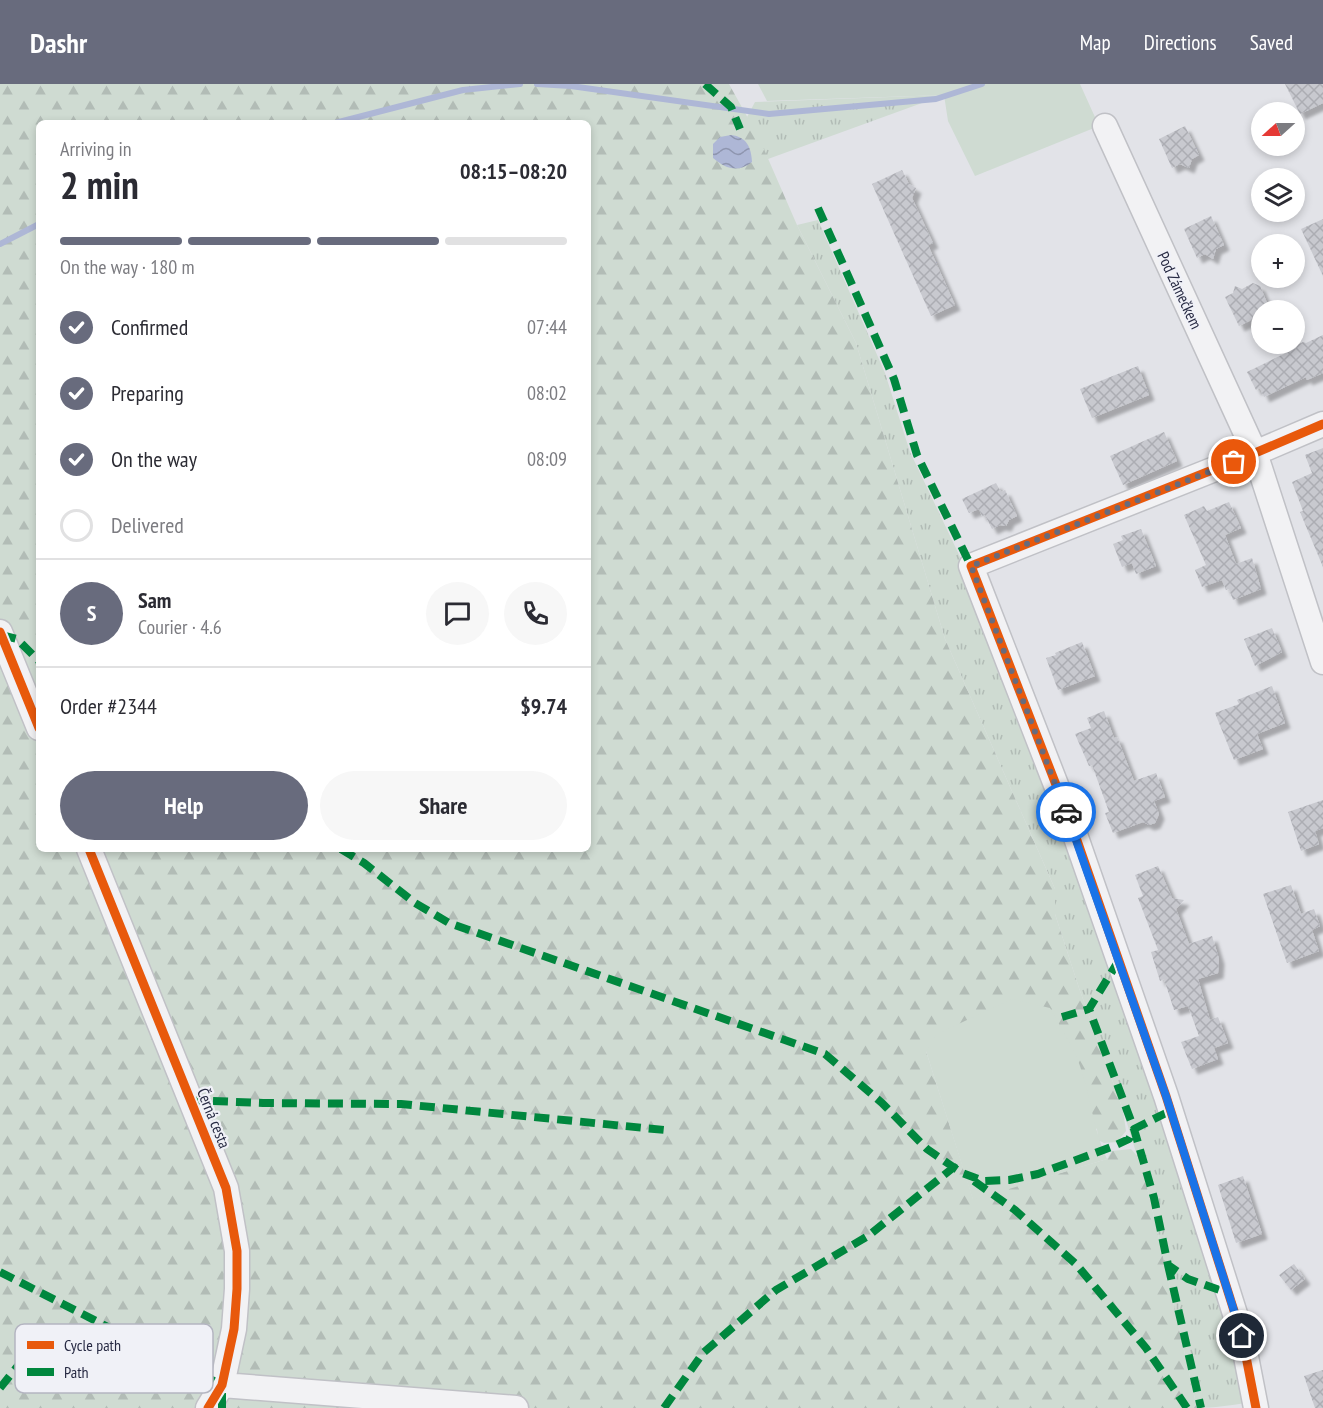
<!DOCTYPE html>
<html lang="en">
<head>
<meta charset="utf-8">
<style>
  :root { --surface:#fff; --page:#f7f7f7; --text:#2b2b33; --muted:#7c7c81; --line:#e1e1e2; --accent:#686b7d }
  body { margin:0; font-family:"PT Sans Narrow",sans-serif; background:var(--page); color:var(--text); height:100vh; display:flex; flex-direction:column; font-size:22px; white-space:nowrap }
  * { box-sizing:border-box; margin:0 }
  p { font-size:20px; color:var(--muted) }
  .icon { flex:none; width:33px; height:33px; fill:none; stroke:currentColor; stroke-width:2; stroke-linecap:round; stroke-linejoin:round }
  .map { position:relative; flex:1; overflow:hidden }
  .panel { position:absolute; left:36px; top:36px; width:555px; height:732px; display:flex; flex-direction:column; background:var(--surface); border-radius:9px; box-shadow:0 3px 9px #0003 }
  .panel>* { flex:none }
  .needle { width:39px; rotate:249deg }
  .controls { position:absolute; left:1251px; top:18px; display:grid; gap:12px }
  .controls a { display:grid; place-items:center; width:54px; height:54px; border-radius:50%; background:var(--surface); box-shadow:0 3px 9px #0003; font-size:30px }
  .pin { position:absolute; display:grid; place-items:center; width:51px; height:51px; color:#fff; margin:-26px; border:3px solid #fff; border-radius:50%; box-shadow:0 2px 6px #0007 }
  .courier { position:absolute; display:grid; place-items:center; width:60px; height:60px; margin:-30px; border:4px solid #1a73e8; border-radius:50%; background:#fff; color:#222; box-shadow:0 2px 8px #0007 }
  .head em { font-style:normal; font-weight:700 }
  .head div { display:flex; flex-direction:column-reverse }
  .head { display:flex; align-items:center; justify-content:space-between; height:102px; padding:0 24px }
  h1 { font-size:39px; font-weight:700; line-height:45px }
  .bar { display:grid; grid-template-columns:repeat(4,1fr); gap:9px 6px; align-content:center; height:72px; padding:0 24px }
  .bar i { height:8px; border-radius:4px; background:var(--line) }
  .bar .on { background:var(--accent) }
  .bar p { grid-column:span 4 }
  .line { display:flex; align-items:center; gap:15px; padding:0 24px; border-top:2px solid var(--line) }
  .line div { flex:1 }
  .round { display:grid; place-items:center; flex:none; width:63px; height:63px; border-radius:32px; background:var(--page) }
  ol { padding:0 24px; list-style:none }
  li { display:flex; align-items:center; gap:18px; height:66px }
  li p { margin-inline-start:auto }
  li .icon { padding:6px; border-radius:50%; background:var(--accent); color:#fff; stroke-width:4 }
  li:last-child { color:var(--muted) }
  li i { width:33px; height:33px; border:3px solid var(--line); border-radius:50% }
  .cta { display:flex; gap:12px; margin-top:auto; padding:12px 24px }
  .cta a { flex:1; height:69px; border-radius:36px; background:var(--accent); color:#fff; font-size:24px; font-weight:700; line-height:69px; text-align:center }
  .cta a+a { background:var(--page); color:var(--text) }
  header { display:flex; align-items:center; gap:36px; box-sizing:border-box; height:84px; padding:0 30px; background:var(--accent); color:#fff }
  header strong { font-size:28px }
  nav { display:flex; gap:33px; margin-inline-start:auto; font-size:21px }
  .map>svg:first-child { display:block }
  .grass { fill:url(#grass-tufts) }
  .forest { fill:url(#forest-firs); fill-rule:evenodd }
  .green { fill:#cfdbd2 }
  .water { fill:url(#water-waves) }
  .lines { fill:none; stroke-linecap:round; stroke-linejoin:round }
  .stream { stroke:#aeb7d6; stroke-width:6 }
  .building { fill:url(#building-cross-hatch); filter:url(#shadow) }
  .minor-casing { stroke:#c0c1c6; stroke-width:27 }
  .minor { stroke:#f2f2f4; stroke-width:24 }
  .quiet { stroke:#00873e; stroke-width:8; stroke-dasharray:15 8; stroke-linecap:butt }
  .cycleway-casing { stroke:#f0f1f7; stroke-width:13 }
  .cycleway { stroke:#e8590c; stroke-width:9 }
  .done { stroke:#686b7d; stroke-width:6; stroke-dasharray:0 10.8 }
  .route { stroke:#1a73e8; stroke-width:8 }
  .labels { text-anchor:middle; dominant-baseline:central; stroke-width:4.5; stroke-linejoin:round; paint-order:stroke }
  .street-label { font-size:16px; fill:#272a43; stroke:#f0f1f7 }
  .key { fill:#f0f1f7; stroke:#b4b5c1; stroke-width:1.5 }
  .key-label { font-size:16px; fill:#272a43 }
</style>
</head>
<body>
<header>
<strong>Dashr</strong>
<nav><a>Map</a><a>Directions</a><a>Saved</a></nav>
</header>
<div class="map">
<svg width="1323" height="1324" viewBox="0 0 1323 1324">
  <defs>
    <pattern id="grass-tufts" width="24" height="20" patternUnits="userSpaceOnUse" patternTransform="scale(1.5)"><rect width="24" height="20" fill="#cfdbd2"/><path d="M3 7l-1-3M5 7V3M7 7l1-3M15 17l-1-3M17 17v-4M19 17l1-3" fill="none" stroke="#b2bcb6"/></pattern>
    <pattern id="forest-firs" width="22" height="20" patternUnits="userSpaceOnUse" patternTransform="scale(1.5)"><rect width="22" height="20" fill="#cfdbd2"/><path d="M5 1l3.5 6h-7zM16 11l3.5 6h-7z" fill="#b2bcb6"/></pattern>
    <pattern id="water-waves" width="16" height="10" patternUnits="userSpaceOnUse" patternTransform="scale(1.5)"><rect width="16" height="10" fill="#aeb7d6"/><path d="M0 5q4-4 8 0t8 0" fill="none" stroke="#8e95af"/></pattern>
    <pattern id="building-cross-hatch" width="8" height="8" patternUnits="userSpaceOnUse" patternTransform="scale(1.5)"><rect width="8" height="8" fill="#c8c9cf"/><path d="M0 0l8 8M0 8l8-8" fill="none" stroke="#acadb3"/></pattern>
    <filter id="shadow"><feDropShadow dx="5.5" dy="5.5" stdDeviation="1.5" flood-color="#0004"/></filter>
  </defs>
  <rect width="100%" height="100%" fill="#e2e3e8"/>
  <!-- grass -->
  <path class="grass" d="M944,11L768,75L747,33L755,18Z
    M818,136L885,289L910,368L963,479L1167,1044L1238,1279L1247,1319C1230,1321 1215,1324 1197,1324L1149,1111L1123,1026L1079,904L1055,830V805L945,555L856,259L797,141Z"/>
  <!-- forest -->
  <path class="forest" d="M0,0H729L759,54L797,141L856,259L945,555L1055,805V830L1079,904L1123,1026L1126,1047L1117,1058L1104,1059L1098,1056L1097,1045L926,967L973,1115L1107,1075L1112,1067L1131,1065L1138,1073L1149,1111L1197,1324H0ZM39,39H588V765H39Z"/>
  <!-- green -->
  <path class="green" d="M758,0H1080L1099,42L975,92L948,37L944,11L767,17Z
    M1012,915L1050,924C1060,943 1073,962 1080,982C1091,1013 1093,1046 1107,1075L973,1116L926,967L937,950Z"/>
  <!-- water -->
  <path class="water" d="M731,51C747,53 751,63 752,78C738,89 726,85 713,74V60L720,53Z"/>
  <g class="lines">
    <!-- stream -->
    <path class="stream" d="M537,0L571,2L769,30L936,15L982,0
      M335,39L463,6L520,0
      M0,160L39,140"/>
  </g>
  <!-- building -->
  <path class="building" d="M1285,0H1323V19L1300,30Z
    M1185,42L1199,71L1192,75L1189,84L1180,80L1172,84L1159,55Z
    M902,86L909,100L916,104L912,114L933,159L928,161L955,221L931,232L872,100Z
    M1211,132L1224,161L1216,165L1213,175L1205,170L1197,174L1184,145Z
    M1323,135V192L1301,145Z
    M1253,199L1260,202L1270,226H1262V231L1239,242L1225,213L1233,209L1235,202L1242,205Z
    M1323,251V289L1307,296L1306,293L1264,313L1260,304L1256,306L1247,288L1296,264L1297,261L1303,258L1306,259Z
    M1138,282L1149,311L1092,334L1080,305Z
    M1164,348L1177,377L1123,401L1110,372Z
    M1323,364V483L1300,428L1303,427L1292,398L1312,389L1305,371Z
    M996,399L1001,408L1005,406L1017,432L1009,436L1006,442L1000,441L992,445L985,431L982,432L979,425L969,429L962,415Z
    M1229,418L1241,444L1225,451L1236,480L1252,474L1261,505L1233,516L1229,505L1226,506L1222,496L1202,503L1195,486L1206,481L1184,431L1204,422L1207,427Z
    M1141,445L1156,482L1136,490L1132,479L1122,483L1113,460L1123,456L1121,452Z
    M1272,544L1282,568L1255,582L1244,555Z
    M1082,558L1095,592L1058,606L1046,574L1056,571L1055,569Z
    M1272,602L1285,639L1257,650L1263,665L1234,676L1215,629L1239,620L1237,616Z
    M1104,627L1114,654L1117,653L1134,697L1156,689L1165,713L1154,717L1159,730L1155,739L1149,741L1143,738L1113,749L1105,729L1109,728L1092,681L1089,682L1075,650L1091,644L1087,634Z
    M1323,716V744L1315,747L1319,760L1301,767L1288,728Z
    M1158,782L1172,814L1184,816L1176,825L1189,860L1212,852L1219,875L1218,889L1198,895L1210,936L1218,933L1228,959L1214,964L1218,975L1192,985L1181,958L1199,952L1188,922L1174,926L1164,895L1160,897L1151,868L1158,866L1138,814L1143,812L1135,791Z
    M1291,801L1301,830L1314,825L1320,842L1312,846L1319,867L1287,879L1263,810Z
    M1243,1092L1262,1150L1236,1159L1218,1101Z
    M1294,1180L1305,1195L1291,1206L1279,1191Z
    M1323,1286V1324H1315L1304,1292Z"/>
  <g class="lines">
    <!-- minor casing -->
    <g class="minor-casing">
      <path id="minor" d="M1105,42L1255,369L1323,578
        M0,548L39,644
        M89,765L226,1104L237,1167V1205L234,1245L222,1301L208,1324
        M222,1301L516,1324
        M1256,1324L1242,1252L1166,1012L1072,742L971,482L1255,369L1323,340"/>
    </g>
    <!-- minor -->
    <use href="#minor" class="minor"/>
    <!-- quiet -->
    <path class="quiet" d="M705,0L731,23L740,45
      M818,124L894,295L917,371L971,482
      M1,551L17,555L39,577
      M341,765L364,779L415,819L449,839L825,970L882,1019L927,1065L962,1089L984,1097L1009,1096L1038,1090L1114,1062L1129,1055L1134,1045L1170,1027
      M1119,876L1089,925L1134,1045L1154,1114L1168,1181L1188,1195L1228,1209
      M1062,933L1089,925
      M190,1016L263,1019L401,1020L665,1046
      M974,1097L1015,1126L1076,1180L1146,1264L1187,1324
      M1168,1181L1201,1324
      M0,1188L214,1297
      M0,1304L43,1251L141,1291L222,1301
      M222,1324V1304
      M664,1324L703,1269L776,1206L868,1152L954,1083L959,1087"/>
    <!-- cycleway casing -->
    <g class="cycleway-casing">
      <path id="cycleway" d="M0,548L39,644
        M89,765L226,1104L237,1167V1205L234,1245L222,1301L208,1324
        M1256,1324L1242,1252L1166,1012L1072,742L971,482L1255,369L1323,340"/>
    </g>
    <!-- cycleway -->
    <use href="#cycleway" class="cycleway"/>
  </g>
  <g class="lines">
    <!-- done -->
    <path class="done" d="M1066,728L971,482L1234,378"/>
    <!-- route -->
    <path class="route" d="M1066,728L1166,1012L1242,1252"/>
  </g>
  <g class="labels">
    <!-- street labels -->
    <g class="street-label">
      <text transform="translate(1180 206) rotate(65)">Pod Zámečkem</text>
      <text transform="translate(214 1034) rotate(68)">Černá cesta</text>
    </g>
  </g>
  <!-- legend -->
  <rect x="15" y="1240" width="198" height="69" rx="9" class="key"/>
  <rect x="27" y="1257" width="27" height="8" fill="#e8590c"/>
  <rect x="27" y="1284" width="27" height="8" fill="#00873e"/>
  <g class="key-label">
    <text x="64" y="1267">Cycle path</text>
    <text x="64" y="1294">Path</text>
  </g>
</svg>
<div class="controls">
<a><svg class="needle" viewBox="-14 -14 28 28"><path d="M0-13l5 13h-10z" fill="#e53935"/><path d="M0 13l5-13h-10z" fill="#7c7c81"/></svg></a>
<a><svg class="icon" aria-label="layers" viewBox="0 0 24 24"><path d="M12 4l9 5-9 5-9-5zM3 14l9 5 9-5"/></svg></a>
<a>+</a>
<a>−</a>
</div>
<div class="pin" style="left:1234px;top:378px;background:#ea580c"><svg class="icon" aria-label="bag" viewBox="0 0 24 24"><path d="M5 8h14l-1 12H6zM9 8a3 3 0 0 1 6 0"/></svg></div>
<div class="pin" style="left:1242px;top:1252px;background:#1f2937"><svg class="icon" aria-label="home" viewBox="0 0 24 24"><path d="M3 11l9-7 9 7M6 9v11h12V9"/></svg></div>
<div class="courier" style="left:1066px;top:728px"><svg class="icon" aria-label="car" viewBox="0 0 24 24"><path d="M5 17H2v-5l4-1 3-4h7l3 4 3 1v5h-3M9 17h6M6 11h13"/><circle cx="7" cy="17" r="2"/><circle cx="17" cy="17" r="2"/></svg></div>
<section class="panel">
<div class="head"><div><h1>2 min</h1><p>Arriving in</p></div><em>08:15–08:20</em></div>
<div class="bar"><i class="on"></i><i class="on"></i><i class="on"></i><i></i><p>On the way · 180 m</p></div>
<ol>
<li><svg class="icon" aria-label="check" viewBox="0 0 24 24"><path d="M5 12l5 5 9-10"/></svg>Confirmed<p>07:44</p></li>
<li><svg class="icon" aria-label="check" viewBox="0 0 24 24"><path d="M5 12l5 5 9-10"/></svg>Preparing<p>08:02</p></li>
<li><svg class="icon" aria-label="check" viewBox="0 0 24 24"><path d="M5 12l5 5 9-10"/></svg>On the way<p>08:09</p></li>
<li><i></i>Delivered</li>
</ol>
<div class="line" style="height:108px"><b class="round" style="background:var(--accent);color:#fff">S</b><div><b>Sam</b><p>Courier · 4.6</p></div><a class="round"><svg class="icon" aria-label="chat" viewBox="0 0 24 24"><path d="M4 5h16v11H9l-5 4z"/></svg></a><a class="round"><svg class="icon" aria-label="phone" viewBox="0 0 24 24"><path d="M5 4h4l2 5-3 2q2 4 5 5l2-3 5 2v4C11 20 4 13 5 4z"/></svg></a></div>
<div class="line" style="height:78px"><div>Order #2344</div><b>$9.74</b></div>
<div class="cta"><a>Help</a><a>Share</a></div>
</section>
</div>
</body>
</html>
